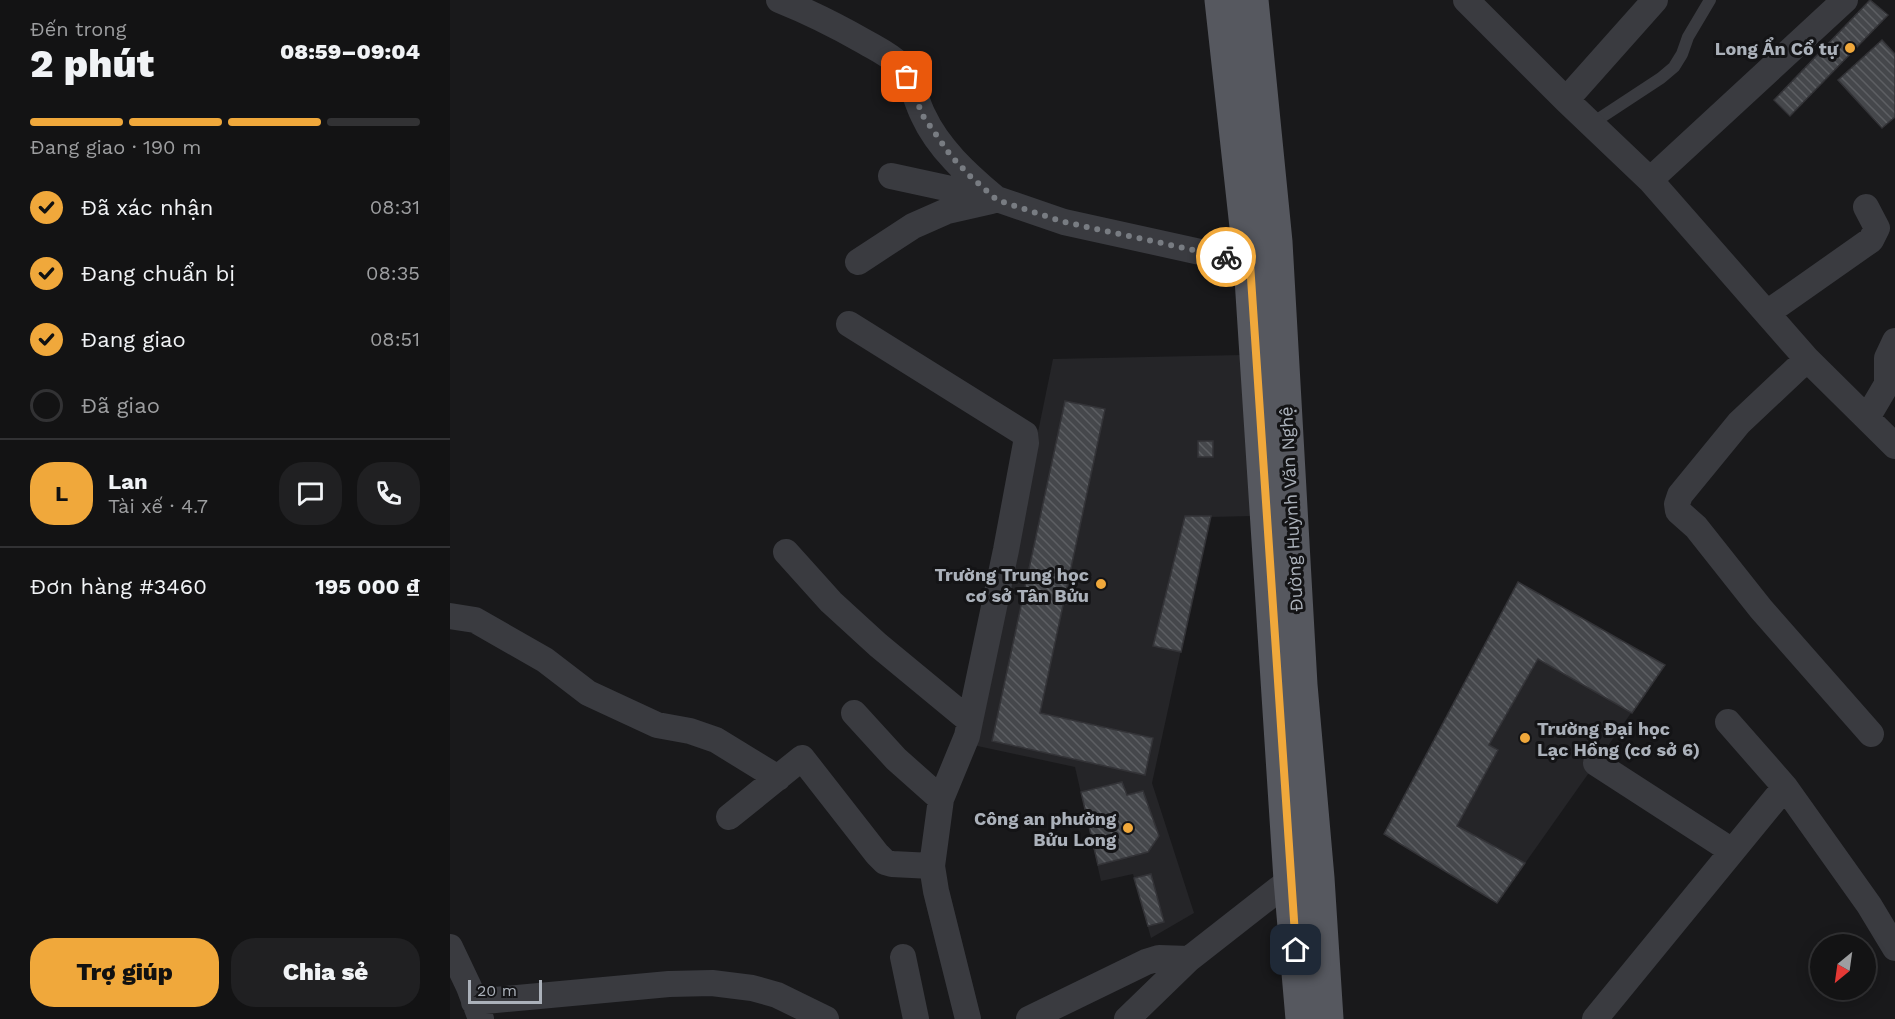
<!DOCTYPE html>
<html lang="vi">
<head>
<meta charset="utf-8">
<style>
  :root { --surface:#131314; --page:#202022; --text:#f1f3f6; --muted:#9d9ea0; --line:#323234; --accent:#f0a83b }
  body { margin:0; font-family:"Work Sans",sans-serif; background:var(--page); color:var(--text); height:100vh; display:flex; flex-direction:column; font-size:22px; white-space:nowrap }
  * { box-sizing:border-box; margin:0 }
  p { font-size:20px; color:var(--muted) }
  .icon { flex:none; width:33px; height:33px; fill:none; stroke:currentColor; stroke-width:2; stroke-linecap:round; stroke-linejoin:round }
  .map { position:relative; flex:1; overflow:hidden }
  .sheet { display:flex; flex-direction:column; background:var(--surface); width:450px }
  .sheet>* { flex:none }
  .needle { width:39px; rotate:209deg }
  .controls { position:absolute; left:1360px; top:934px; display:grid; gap:12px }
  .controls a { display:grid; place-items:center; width:66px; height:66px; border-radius:50%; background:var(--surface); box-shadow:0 3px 15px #0003,0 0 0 2px var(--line); font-size:30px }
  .scale { position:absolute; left:18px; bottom:15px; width:74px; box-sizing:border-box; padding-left:6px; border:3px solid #abb1ba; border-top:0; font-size:16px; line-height:21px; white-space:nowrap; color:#abb1ba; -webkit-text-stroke:4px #141416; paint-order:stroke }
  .pin { position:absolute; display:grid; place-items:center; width:51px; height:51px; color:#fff; margin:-26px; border-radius:12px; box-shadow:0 3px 9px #0006 }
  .courier { position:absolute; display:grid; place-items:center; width:60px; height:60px; margin:-30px; border:4px solid #f0a83b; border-radius:50%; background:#fff; color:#222; box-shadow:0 2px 8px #0007 }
  .overview em { font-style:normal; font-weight:800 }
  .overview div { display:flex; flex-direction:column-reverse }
  .overview { display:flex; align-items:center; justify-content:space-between; height:102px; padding:0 30px }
  h1 { font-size:39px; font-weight:800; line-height:45px }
  .bar { display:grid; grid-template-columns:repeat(4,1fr); gap:9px 6px; align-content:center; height:72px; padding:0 30px }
  .bar i { height:8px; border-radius:4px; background:var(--line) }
  .bar .on { background:var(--accent) }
  .bar p { grid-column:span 4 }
  .line { display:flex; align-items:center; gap:15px; padding:0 30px; border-top:2px solid var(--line) }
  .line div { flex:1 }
  .round { display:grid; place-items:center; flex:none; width:63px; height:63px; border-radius:24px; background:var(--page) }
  ol { padding:0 30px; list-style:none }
  li { display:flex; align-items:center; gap:18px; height:66px }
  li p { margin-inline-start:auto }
  li .icon { padding:6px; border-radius:50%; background:var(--accent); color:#111; stroke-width:4 }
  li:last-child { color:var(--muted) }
  li i { width:33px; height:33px; border:3px solid var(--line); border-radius:50% }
  .primary-button { display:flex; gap:12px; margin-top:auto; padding:12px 30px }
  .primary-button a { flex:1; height:69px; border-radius:24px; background:var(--accent); color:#111; font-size:24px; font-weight:800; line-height:69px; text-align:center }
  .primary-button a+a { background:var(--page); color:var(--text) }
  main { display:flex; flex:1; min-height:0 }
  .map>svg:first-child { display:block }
  .built { fill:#252528 }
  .building { fill:url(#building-back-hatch); stroke:#333337; stroke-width:1.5 }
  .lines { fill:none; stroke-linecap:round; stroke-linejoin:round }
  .lane { stroke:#3a3b40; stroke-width:12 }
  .street { stroke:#3a3b40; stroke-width:26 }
  .primary { stroke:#56585f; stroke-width:33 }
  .done { stroke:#787c82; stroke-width:6; stroke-dasharray:0 10.8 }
  .route { stroke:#f0a83b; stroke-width:8 }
  .poi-dot { fill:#f0a83b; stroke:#141416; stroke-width:2 }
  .labels { text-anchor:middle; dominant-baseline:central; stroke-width:6; stroke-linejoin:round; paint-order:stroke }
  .poi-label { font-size:18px; font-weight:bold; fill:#abb1ba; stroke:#141416; text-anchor:end }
  .street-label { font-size:18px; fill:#abb1ba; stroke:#141416 }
</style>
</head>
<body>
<main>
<section class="sheet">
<div class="overview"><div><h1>2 phút</h1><p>Đến trong</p></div><em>08:59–09:04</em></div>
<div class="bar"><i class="on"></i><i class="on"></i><i class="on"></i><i></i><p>Đang giao · 190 m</p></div>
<ol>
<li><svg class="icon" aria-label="check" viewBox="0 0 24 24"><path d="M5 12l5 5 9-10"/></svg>Đã xác nhận<p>08:31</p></li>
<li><svg class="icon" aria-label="check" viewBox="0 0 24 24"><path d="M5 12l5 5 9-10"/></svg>Đang chuẩn bị<p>08:35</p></li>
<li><svg class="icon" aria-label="check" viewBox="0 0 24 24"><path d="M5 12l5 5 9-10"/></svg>Đang giao<p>08:51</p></li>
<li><i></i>Đã giao</li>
</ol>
<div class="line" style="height:108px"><b class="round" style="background:var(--accent);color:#111">L</b><div><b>Lan</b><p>Tài xế · 4.7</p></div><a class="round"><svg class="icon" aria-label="chat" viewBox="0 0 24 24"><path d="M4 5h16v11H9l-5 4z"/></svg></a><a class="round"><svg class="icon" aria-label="phone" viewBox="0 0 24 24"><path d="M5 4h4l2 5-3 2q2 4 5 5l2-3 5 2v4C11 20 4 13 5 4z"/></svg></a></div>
<div class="line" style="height:78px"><div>Đơn hàng #3460</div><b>195 000 ₫</b></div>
<div class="primary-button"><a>Trợ giúp</a><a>Chia sẻ</a></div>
</section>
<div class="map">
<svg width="1445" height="1019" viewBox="0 0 1445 1019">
  <defs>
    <pattern id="building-back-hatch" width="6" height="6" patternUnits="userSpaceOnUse" patternTransform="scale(1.5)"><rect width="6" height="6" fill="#45474b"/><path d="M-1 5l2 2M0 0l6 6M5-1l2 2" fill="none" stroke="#5d5f63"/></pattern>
  </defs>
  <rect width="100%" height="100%" fill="#19191b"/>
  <!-- built -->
  <path class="built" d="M792,355L802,516L760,517L702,783L744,913L701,938L683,874L651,881L625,767L523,745L525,739L603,359Z
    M1068,582L1215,665L1047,903L934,834Z"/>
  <!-- building -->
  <path class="building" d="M1420,0L1438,15L1340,116L1324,100Z
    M1432,40L1445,54V117L1432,128L1388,80Z
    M615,401L655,409L590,713L703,738L695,775L542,741Z
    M748,441H763V457H748Z
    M735,516H761L731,652L703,646Z
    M1068,582L1215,665L1182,713L1088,659L1039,745L1048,750L1007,826L1075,863L1047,903L934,834Z
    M672,782L677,795L693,791L709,836L698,852L648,865L631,792Z
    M701,874L714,922L698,926L684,878Z"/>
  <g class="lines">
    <!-- lane -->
    <path class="lane" d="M1141,124L1211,78L1224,67L1232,54L1238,37L1260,0"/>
    <!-- street -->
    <path class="street" d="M329,0C359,12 387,26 415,42C427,49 440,55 450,65C462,78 465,99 473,115C488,148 517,174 544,197
      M1016,0L1116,100L1200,180L1357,359L1445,446
      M1116,100L1205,0
      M441,176L547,199L614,222L800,263
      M1200,180L1395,0
      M408,262L463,226L497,211L541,201
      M1317,313L1421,240L1427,228L1416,207
      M399,324L575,434L576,443L556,550L520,721L517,736L491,799L482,866L486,891L518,1019
      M1357,359L1289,423L1230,495L1227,504L1228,511L1246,527L1311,609L1421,734
      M1417,418L1437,384V358L1445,341
      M336,552L381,602L428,645L520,721
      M0,616L25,620L95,660L138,693L207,725L240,731L266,740L328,778
      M404,713L446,759L491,799
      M1278,722L1335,787L1419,905L1445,948
      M1146,763L1282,851
      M279,817L352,758L427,854L435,862L442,864L482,866
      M0,947L19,987L31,1019
      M453,957L466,1019
      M24,1002L219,984L262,983L302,988L327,995L376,1019
      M579,1019L696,962L709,958L739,959
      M677,1019L739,959L840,880
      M1145,1019L1335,787"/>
    <!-- primary -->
    <path class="primary" d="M771,0L800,263L840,880L852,1019
      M802,0L826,242L851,685L868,878L877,1019"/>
  </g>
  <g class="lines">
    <!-- done -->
    <path class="done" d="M457,77L473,116L501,156L521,177L547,200L614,222L776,257"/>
    <!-- route -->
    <path class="route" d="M776,257L800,263L846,950"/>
  </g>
  <!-- markers -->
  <g class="poi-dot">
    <circle cx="1400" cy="48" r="6"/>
    <circle cx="651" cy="584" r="6"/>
    <circle cx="1075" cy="738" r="6"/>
    <circle cx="678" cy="828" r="6"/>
  </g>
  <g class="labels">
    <!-- poi labels -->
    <g class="poi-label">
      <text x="1388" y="48">Long Ẩn Cổ tự</text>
      <text x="639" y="574">Trường Trung học<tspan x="639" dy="21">cơ sở Tân Bửu</tspan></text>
      <text x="1087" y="728" text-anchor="start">Trường Đại học<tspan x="1087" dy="21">Lạc Hồng (cơ sở 6)</tspan></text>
      <text x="666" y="818">Công an phường<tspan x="666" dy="21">Bửu Long</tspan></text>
    </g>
    <!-- street labels -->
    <g class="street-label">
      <text transform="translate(841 509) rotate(-93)">Đường Huỳnh Văn Nghệ</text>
    </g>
  </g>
</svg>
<div class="controls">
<a><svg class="needle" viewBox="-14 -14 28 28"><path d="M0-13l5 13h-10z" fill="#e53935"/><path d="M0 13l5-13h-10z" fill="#9d9ea0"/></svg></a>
</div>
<div class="scale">20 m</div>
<div class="pin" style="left:457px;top:77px;background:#ea580c"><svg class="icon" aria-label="bag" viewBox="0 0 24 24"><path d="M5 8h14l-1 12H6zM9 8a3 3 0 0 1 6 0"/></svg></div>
<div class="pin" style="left:846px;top:950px;background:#1f2937"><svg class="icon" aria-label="home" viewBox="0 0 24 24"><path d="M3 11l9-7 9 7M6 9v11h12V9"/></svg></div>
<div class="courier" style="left:776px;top:257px"><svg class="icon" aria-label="bike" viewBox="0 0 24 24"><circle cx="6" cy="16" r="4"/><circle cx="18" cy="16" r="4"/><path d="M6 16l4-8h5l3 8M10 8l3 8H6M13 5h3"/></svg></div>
</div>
</main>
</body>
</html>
